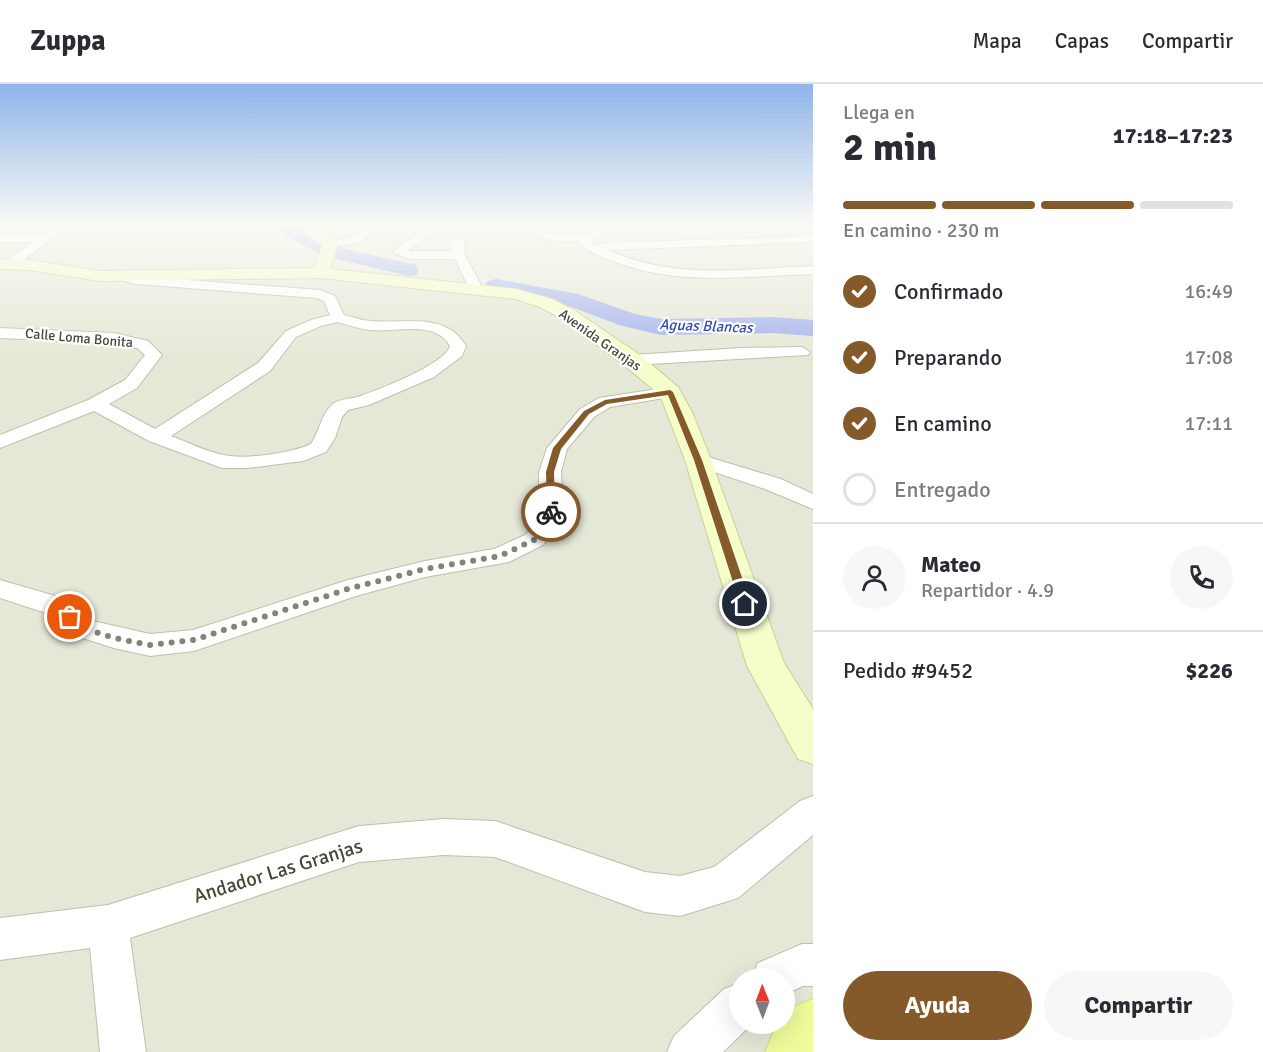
<!DOCTYPE html>
<html lang="es">
<head>
<meta charset="utf-8">
<style>
  :root { --surface:#fff; --page:#f7f7f7; --text:#2b2b33; --muted:#7c7c81; --line:#e1e1e2; --accent:#855a2b }
  body { margin:0; font-family:Signika,sans-serif; background:var(--page); color:var(--text); height:100vh; display:flex; flex-direction:column; font-size:22px; white-space:nowrap }
  * { box-sizing:border-box; margin:0 }
  p { font-size:20px; color:var(--muted) }
  .icon { flex:none; width:33px; height:33px; fill:none; stroke:currentColor; stroke-width:2; stroke-linecap:round; stroke-linejoin:round }
  .map { position:relative; flex:1; overflow:hidden }
  .drawer { display:flex; flex-direction:column; background:var(--surface); width:450px }
  .drawer>* { flex:none }
  .needle { width:39px; rotate:359deg }
  .buttons { position:absolute; left:729px; top:884px; display:grid; gap:12px }
  .buttons a { display:grid; place-items:center; width:66px; height:66px; border-radius:50%; background:var(--surface); box-shadow:0 6px 24px #0002; font-size:30px }
  .pin { position:absolute; display:grid; place-items:center; width:51px; height:51px; color:#fff; margin:-26px; border:3px solid #fff; border-radius:50%; box-shadow:0 2px 6px #0007 }
  .courier { position:absolute; display:grid; place-items:center; width:60px; height:60px; margin:-30px; border:4px solid #855a2b; border-radius:50%; background:#fff; color:#222; box-shadow:0 2px 8px #0007 }
  .summary em { font-style:normal; font-weight:800 }
  .summary div { display:flex; flex-direction:column-reverse }
  .summary { display:flex; align-items:center; justify-content:space-between; height:102px; padding:0 30px }
  h1 { font-size:39px; font-weight:800; line-height:45px }
  .bar { display:grid; grid-template-columns:repeat(4,1fr); gap:9px 6px; align-content:center; height:72px; padding:0 30px }
  .bar i { height:8px; border-radius:4px; background:var(--line) }
  .bar .selected { background:var(--accent) }
  .bar p { grid-column:span 4 }
  .line { display:flex; align-items:center; gap:15px; padding:0 30px; border-top:2px solid var(--line) }
  .line div { flex:1 }
  .round { display:grid; place-items:center; flex:none; width:63px; height:63px; border-radius:32px; background:var(--page) }
  ol { padding:0 30px; list-style:none }
  li { display:flex; align-items:center; gap:18px; height:66px }
  li p { margin-inline-start:auto }
  li .icon { padding:6px; border-radius:50%; background:var(--accent); color:#fff; stroke-width:4 }
  li:last-child { color:var(--muted) }
  li i { width:33px; height:33px; border:3px solid var(--line); border-radius:50% }
  .button { display:flex; gap:12px; margin-top:auto; padding:12px 30px }
  .button a { flex:1; height:69px; border-radius:36px; background:var(--accent); color:#fff; font-size:24px; font-weight:800; line-height:69px; text-align:center }
  .button a+a { background:var(--page); color:var(--text) }
  header { display:flex; align-items:center; gap:36px; box-sizing:border-box; height:84px; padding:0 30px; background:var(--surface); border-bottom:2px solid var(--line) }
  header strong { font-size:28px }
  nav { display:flex; gap:33px; margin-inline-start:auto; font-size:21px }
  main { display:flex; flex:1; min-height:0 }
  .map>svg:first-child { display:block }
  .residential { fill:#e6e8d7; fill-rule:evenodd }
  .education { fill:#eaedd4 }
  .parking { fill:#e6e6e1 }
  .lines { fill:none; stroke-linecap:round; stroke-linejoin:round }
  .river { fill:#a8b5ee; fill-rule:evenodd }
  .minor-casing { stroke:#bebfac; stroke-width:2 }
  .secondary-casing { stroke:#c8cf98; stroke-width:2 }
  .primary-casing { stroke:#d5e06b; stroke-width:2 }
  .minor { fill:#fff; fill-rule:evenodd }
  .secondary { fill:#f5fdca; fill-rule:evenodd }
  .primary { fill:#f0fb9b; fill-rule:evenodd }
  .route { fill:#855a2b }
  .done { stroke:#838476; stroke-width:6; stroke-dasharray:0 10.8 }
  .labels { text-anchor:middle; dominant-baseline:central; stroke-width:4.5; stroke-linejoin:round; paint-order:stroke }
  .far-street-label { font-size:14px; fill:#474838; stroke:#fff }
  .far-water-label { font-size:15px; font-style:italic; fill:#334ab1; stroke:#fff }
  .near-street-label { font-size:20px; fill:#474838; stroke:#fff }
</style>
</head>
<body>
<header>
<strong>Zuppa</strong>
<nav><a>Mapa</a><a>Capas</a><a>Compartir</a></nav>
</header>
<main>
<div class="map">
<svg width="813" height="968" viewBox="0 0 813 968">
  <rect width="100%" height="100%" fill="#f3f4e9"/>
  <!-- residential -->
  <path class="residential" d="M0,139H813V968H0ZM740,894H784V939H740Z"/>
  <!-- education -->
  <path class="education" d="M284,147L310,162L289,166L253,160Z"/>
  <!-- parking -->
  <path class="parking" d="M119,139H174L113,164L87,160L98,153L85,150Z"/>
  <g class="lines">
    <!-- river -->
    <path class="river" d="M283,139H301L303,142L301,146C337,167 376,171 416,181L419,186L416,191L408,192L325,172L283,151L281,147L285,142Z
      M496,195L578,210L635,230L661,235L772,233L813,236V252L772,249L661,251L619,241L572,223L488,207L485,202L488,197Z"/>
    <!-- minor casing -->
    <g class="minor-casing">
      <path id="minor" d="M59,139H71L16,182H8L6,179L8,176L33,158H0V152L43,151Z
        M373,139L384,140L360,158L330,164L324,161L326,159L352,153Z
        M606,139H619L592,158L598,162L603,159L813,152V158L608,166C673,196 743,185 813,182V190C744,192 676,203 610,176C599,172 586,167 579,157C561,158 540,159 527,144L532,141L547,149L567,150H589Z
        M455,144L461,147L459,149L431,150L408,167H452L451,160L455,154H463L465,171L483,205L481,208H471L455,175H408L393,168L424,145Z
        M121,188L136,192L320,206L335,212L344,231C353,233 363,237 372,237C404,240 445,227 466,262L462,272L434,293L369,321L348,326L342,333L335,354L326,368L303,377L248,384H222L149,357L94,327L0,364V351L88,316L125,296L145,271L137,264L114,259L0,254V244L114,249L148,257L162,271L137,304L109,320L155,345L258,279L286,247L311,236L330,231L324,217L317,214L136,200L116,195L115,192ZM338,238C348,241 360,245 370,246C394,249 435,235 450,262C444,281 376,307 357,313C350,315 340,315 334,319C321,329 320,347 311,360C291,369 246,376 224,371C206,368 188,358 171,352L270,287L296,253L321,242Z
        M802,263L810,268L808,271L632,281L624,276L632,271L741,264Z
        M670,303L676,304L679,308L676,312L610,323L594,333L567,365L561,388L563,430L556,445L543,461L509,478L425,493L356,512L194,567L150,572L114,564L73,551L46,529L0,514V496L66,515L93,537L150,550L193,546L348,496L425,477L494,465L525,451L534,442L539,430V388L547,364L580,325L599,314Z
        M698,370L781,395L813,410V425L765,405L691,380L688,376L691,372Z
        M813,712V751L738,814L680,832L645,828L495,773L444,771L359,778L130,854L146,968H100L90,864L0,876V834L108,821L359,742L444,735L495,737L645,788L680,792L714,783L800,717Z
        M802,860H813V902H803L784,911V894H751L758,879Z
        M740,899V939H753L723,968H667L674,952L724,905Z"/>
    </g>
    <!-- secondary casing -->
    <g class="secondary-casing">
      <path id="secondary" d="M301,139H315L338,161L330,185L517,205L552,215L574,226L640,271L678,303L693,330L711,376L784,579L813,625V680L798,675L747,582L685,376L660,311L624,281L560,234L540,223L515,215L320,194L100,197L29,186L0,185V175L29,176L100,187L314,184L322,162L303,146Z"/>
    </g>
    <!-- primary casing -->
    <g class="primary-casing">
      <path id="primary" d="M813,915V968H765L774,947L780,939H784C784,924 801,920 813,915Z"/>
    </g>
    <!-- minor -->
    <use href="#minor" class="minor"/>
    <!-- secondary -->
    <use href="#secondary" class="secondary"/>
    <!-- primary -->
    <use href="#primary" class="primary"/>
  </g>
  <!-- sky -->
  <linearGradient id="sky" x2="0" y2="1"><stop stop-color="#8eb4ea"/><stop offset="0.51" stop-color="#fafaf5"/><stop offset="1" stop-color="#fafaf5" stop-opacity="0"/></linearGradient>
  <rect width="813" height="275" fill="url(#sky)"/>
  <!-- route -->
  <path class="route" d="M670,306L673,308L702,376L751,520L749,523H742L740,520L694,376L668,311L607,320L589,330L561,365L554,388L555,428L551,431L547,428L546,388L553,364L584,327L605,316Z"/>
  <g class="lines">
    <!-- done -->
    <path class="done" d="M70,533L83,544L114,554L150,561L194,556L348,505L425,485L500,472L534,456L544,445L551,428"/>
  </g>
  <g class="labels">
    <!-- far-street labels -->
    <g class="far-street-label">
      <text transform="translate(79 254) rotate(5)">Calle Loma Bonita</text>
      <text transform="translate(600 256) rotate(35)">Avenida Granjas</text>
    </g>
    <!-- far-water labels -->
    <g class="far-water-label">
      <text transform="translate(706 242) rotate(2)">Aguas Blancas</text>
    </g>
    <!-- near-street labels -->
    <g class="near-street-label">
      <text transform="translate(278 787) rotate(-17)">Andador Las Granjas</text>
    </g>
  </g>
</svg>
<div class="buttons">
<a><svg class="needle" viewBox="-14 -14 28 28"><path d="M0-13l5 13h-10z" fill="#e53935"/><path d="M0 13l5-13h-10z" fill="#7c7c81"/></svg></a>
</div>
<div class="pin" style="left:70px;top:533px;background:#ea580c"><svg class="icon" aria-label="bag" viewBox="0 0 24 24"><path d="M5 8h14l-1 12H6zM9 8a3 3 0 0 1 6 0"/></svg></div>
<div class="pin" style="left:745px;top:520px;background:#1f2937"><svg class="icon" aria-label="home" viewBox="0 0 24 24"><path d="M3 11l9-7 9 7M6 9v11h12V9"/></svg></div>
<div class="courier" style="left:551px;top:428px"><svg class="icon" aria-label="bike" viewBox="0 0 24 24"><circle cx="6" cy="16" r="4"/><circle cx="18" cy="16" r="4"/><path d="M6 16l4-8h5l3 8M10 8l3 8H6M13 5h3"/></svg></div>
</div>
<section class="drawer">
<div class="summary"><div><h1>2 min</h1><p>Llega en</p></div><em>17:18–17:23</em></div>
<div class="bar"><i class="selected"></i><i class="selected"></i><i class="selected"></i><i></i><p>En camino · 230 m</p></div>
<ol>
<li><svg class="icon" aria-label="check" viewBox="0 0 24 24"><path d="M5 12l5 5 9-10"/></svg>Confirmado<p>16:49</p></li>
<li><svg class="icon" aria-label="check" viewBox="0 0 24 24"><path d="M5 12l5 5 9-10"/></svg>Preparando<p>17:08</p></li>
<li><svg class="icon" aria-label="check" viewBox="0 0 24 24"><path d="M5 12l5 5 9-10"/></svg>En camino<p>17:11</p></li>
<li><i></i>Entregado</li>
</ol>
<div class="line" style="height:108px"><a class="round"><svg class="icon" aria-label="person" viewBox="0 0 24 24"><circle cx="12" cy="8" r="4"/><path d="M4 21q1-7 8-7t8 7"/></svg></a><div><b>Mateo</b><p>Repartidor · 4.9</p></div><a class="round"><svg class="icon" aria-label="phone" viewBox="0 0 24 24"><path d="M5 4h4l2 5-3 2q2 4 5 5l2-3 5 2v4C11 20 4 13 5 4z"/></svg></a></div>
<div class="line" style="height:78px"><div>Pedido #9452</div><b>$226</b></div>
<div class="button"><a>Ayuda</a><a>Compartir</a></div>
</section>
</main>
</body>
</html>
